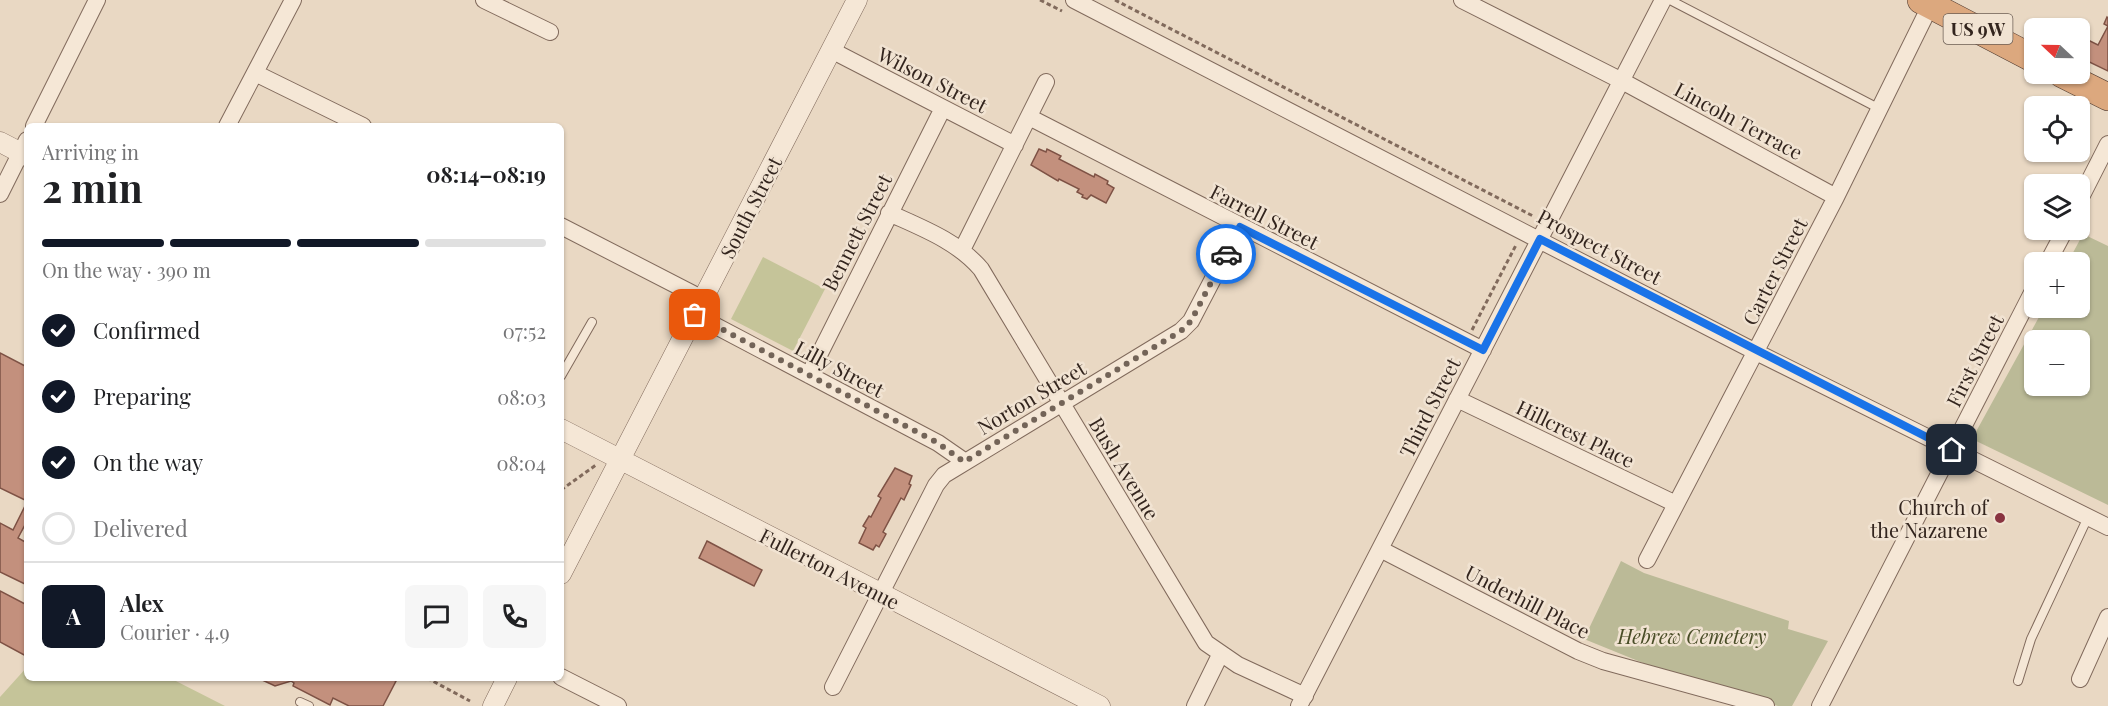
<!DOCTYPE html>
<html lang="en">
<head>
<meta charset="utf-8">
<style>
  :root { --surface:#fff; --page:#f6f6f6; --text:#202124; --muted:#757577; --line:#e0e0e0; --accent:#111827 }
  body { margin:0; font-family:"Playfair Display",serif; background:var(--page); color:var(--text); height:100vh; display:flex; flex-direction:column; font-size:22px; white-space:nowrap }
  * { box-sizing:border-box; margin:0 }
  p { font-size:20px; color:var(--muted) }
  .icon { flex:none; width:33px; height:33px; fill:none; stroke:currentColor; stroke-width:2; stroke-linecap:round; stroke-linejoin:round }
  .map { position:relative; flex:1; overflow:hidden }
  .sheet { position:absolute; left:24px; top:123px; width:540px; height:558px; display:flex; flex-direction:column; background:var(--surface); border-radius:9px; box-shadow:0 2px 4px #0004 }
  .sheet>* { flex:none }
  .needle { width:39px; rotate:292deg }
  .tools { position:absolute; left:2024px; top:18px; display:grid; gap:12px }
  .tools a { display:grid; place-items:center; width:66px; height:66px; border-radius:9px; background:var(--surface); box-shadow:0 2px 4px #0004; font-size:30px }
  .pin { position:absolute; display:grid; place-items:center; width:51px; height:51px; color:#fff; margin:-26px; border-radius:12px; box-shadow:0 3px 9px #0006 }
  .courier { position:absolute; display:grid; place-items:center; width:60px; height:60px; margin:-30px; border:4px solid #1a73e8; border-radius:50%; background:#fff; color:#222; box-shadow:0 2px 8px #0007 }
  .summary em { font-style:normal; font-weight:700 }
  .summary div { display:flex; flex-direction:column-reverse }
  .summary { display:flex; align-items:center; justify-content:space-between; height:102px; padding:0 18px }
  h1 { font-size:39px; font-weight:700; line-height:45px }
  .bar { display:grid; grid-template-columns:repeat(4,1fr); gap:9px 6px; align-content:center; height:72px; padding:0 18px }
  .bar i { height:8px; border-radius:4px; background:var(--line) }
  .bar .current { background:var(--accent) }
  .bar p { grid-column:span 4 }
  .line { display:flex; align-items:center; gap:15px; padding:0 18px; border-top:2px solid var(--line) }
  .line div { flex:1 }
  .round { display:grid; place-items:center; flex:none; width:63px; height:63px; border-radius:9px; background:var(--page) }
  ol { padding:0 18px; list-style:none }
  li { display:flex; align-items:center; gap:18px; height:66px }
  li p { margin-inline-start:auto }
  li .icon { padding:6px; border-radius:50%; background:var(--accent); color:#fff; stroke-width:4 }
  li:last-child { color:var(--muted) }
  li i { width:33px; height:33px; border:3px solid var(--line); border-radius:50% }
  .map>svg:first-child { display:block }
  .green { fill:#c5c499 }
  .cemetery { fill:#bbba97; fill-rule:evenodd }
  .building { fill:#c3907d; stroke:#7e5245; stroke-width:1.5 }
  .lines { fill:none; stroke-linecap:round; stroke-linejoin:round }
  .service-casing { stroke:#816a5c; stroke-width:10 }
  .minor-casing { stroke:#816a5c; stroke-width:18 }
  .tertiary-casing { stroke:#816a5c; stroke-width:21 }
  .trunk-casing { stroke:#4f3a30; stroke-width:28 }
  .path { stroke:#816a5c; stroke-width:3; stroke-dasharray:4.5 3; stroke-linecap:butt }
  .service { stroke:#f5e7d6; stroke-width:8 }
  .minor { stroke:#f5e7d6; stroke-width:16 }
  .tertiary { stroke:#f5e7d6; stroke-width:20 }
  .trunk { stroke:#dca87e; stroke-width:27 }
  .done { stroke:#736458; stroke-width:6; stroke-dasharray:0 10.8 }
  .route { stroke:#1a73e8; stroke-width:8 }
  .poi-dot { fill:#893340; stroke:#f1e3d2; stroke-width:2 }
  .labels { text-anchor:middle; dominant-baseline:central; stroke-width:5; stroke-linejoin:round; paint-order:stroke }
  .shield { fill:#f1e3d2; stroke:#6c5e54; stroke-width:1.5 }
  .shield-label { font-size:18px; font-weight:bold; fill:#33251e }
  .street-label { font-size:20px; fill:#33251e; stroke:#f1e3d2 }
  .poi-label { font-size:20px; fill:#33251e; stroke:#f1e3d2; text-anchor:end }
  .park-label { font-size:20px; font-style:italic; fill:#494d27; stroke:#f1e3d2 }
</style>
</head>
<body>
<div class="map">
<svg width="2108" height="706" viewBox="0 0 2108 706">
  <rect width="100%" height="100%" fill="#e9d8c3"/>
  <!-- green -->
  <path class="green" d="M763,257L825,289L793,351L731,319Z
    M27,667V678H170L225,706H0V697Z"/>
  <!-- cemetery -->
  <path class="cemetery" d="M2083,234L2108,246V505L1972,439L2044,308H2079V262H2068ZM2034,340H2079V386H2034Z
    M1621,561L1644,573L1789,621L1788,629L1828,641L1792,706H1778L1685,680L1584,639Z"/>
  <!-- building -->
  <path class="building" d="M2107,17L2108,18V71L2079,57V48L2084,38L2098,45L2108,26L2104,24Z
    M1039,149L1046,152L1047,149L1061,156L1059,159L1094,177L1095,174L1108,181L1107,184L1114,188L1106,203L1091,195L1087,199L1082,197L1083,195L1077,192L1079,189L1059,179L1058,181L1031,165Z
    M0,353L27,367V501L0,488Z
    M895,468L912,476L909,484L911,485L904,500L901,498L883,532L886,534L879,547L876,545L873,550L859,543L866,528L863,526L869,516L871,517L881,498L878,496Z
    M27,502V521L18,538L27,543V585L0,572V523L13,530Z
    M707,541L762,570L754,586L699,558Z
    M0,591L27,605L26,656L0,642Z
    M258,678H390L396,681L383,706H349L333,698L330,705L293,686L294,683L291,681L275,686Z"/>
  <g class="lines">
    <!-- service casing -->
    <g class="service-casing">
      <path id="service" d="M1670,0L1880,109
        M561,376L592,322
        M2018,681L2031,639L2088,517
        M300,702L309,706"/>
    </g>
    <!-- minor casing -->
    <g class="minor-casing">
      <path id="minor" d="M484,0L550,32
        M1074,0L1756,352L2108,527
        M1462,0L1622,81L1836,197
        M831,50L1015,145
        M255,73L363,126
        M1029,117L1483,350
        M34,126L97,0
        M227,126L293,0
        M0,194L27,140
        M2079,201L2108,144
        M889,213C922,228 957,241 981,269L1206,643L1238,665L1305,696
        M561,226L703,299
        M962,250L1046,82
        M2048,262L2065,230
        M695,315L938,443L964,461
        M809,375L943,108
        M1457,399L1676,504
        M1380,549L1578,651L1603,661L1766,706
        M1647,560L1836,197L1933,0
        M561,677L618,706
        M2080,679L2108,617
        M833,687L936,485L944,475L1181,331L1191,321L1240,227
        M1195,706L1220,655
        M1299,706L1663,0
        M1820,706L2034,289"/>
    </g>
    <!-- tertiary casing -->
    <g class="tertiary-casing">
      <path id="tertiary" d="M0,142L27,156
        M561,429L1100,706
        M561,574L857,0
        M493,706L507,678"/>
    </g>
    <!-- trunk casing -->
    <g class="trunk-casing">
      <path id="trunk" d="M1921,0L2034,59
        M2062,74L2108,97"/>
    </g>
    <!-- path -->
    <path class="path" d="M1040,0L1062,11
      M1115,0L1533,216
      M1472,330L1516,245
      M561,490L596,465
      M427,678L470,701"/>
    <!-- service -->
    <use href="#service" class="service"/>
    <!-- minor -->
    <use href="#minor" class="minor"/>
    <!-- tertiary -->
    <use href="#tertiary" class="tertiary"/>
    <!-- trunk -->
    <use href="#trunk" class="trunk"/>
  </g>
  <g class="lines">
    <!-- done -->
    <path class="done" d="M695,315L938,443L964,462L1181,331L1191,321L1226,254"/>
    <!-- route -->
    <path class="route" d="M1226,254L1240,227L1483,350L1540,239L1952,450"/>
  </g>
  <!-- markers -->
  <circle class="poi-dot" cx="2000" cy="518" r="6"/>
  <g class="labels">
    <!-- shield labels -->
    <rect class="shield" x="1943.5" y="14" width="69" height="30" rx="4.5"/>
    <g class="shield-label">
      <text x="1978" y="29">US 9W</text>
    </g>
    <!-- street labels -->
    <g class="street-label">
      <text transform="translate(933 79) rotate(27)">Wilson Street</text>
      <text transform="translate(1739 120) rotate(28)">Lincoln Terrace</text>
      <text transform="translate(750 207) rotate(-63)">South Street</text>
      <text transform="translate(1265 216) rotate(27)">Farrell Street</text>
      <text transform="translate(856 232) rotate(-63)">Bennett Street</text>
      <text transform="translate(1600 246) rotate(28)">Prospect Street</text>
      <text transform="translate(1774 271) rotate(-63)">Carter Street</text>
      <text transform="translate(1974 360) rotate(-63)">First Street</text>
      <text transform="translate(840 368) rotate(28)">Lilly Street</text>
      <text transform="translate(1031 397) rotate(-31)">Norton Street</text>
      <text transform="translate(1429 407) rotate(-63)">Third Street</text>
      <text transform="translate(1576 433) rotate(26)">Hillcrest Place</text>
      <text transform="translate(1125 468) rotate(59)">Bush Avenue</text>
      <text transform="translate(830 568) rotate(27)">Fullerton Avenue</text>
      <text transform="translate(1528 601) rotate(27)">Underhill Place</text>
    </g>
    <!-- poi labels -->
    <g class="poi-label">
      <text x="1988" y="506">Church of<tspan x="1988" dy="23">the Nazarene</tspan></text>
    </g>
    <!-- park labels -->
    <g class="park-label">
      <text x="1692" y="635">Hebrew Cemetery</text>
    </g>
  </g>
</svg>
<div class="tools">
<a><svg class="needle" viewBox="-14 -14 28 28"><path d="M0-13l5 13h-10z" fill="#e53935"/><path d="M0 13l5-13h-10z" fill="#757577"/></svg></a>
<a><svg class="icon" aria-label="locate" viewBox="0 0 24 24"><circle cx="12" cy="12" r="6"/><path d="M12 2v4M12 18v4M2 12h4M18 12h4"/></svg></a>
<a><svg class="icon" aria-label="layers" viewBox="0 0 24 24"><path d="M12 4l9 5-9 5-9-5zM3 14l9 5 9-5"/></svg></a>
<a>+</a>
<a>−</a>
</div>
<div class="pin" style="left:695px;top:315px;background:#ea580c"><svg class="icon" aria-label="bag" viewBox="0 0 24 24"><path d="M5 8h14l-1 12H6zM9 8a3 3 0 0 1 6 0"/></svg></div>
<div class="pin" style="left:1952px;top:450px;background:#1f2937"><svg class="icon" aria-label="home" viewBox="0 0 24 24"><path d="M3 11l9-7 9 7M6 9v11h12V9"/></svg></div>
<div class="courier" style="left:1226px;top:254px"><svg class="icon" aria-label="car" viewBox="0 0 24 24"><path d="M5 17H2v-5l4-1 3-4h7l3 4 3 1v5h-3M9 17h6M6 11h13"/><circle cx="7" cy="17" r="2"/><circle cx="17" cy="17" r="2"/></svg></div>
<section class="sheet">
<div class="summary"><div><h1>2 min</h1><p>Arriving in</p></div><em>08:14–08:19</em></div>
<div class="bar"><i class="current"></i><i class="current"></i><i class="current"></i><i></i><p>On the way · 390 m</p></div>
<ol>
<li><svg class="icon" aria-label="check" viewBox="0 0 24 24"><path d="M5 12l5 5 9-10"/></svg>Confirmed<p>07:52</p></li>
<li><svg class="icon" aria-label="check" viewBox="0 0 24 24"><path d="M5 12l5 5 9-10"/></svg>Preparing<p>08:03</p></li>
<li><svg class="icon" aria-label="check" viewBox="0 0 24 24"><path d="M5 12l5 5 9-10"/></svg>On the way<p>08:04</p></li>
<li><i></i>Delivered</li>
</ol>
<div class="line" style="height:108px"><b class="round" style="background:var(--accent);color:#fff">A</b><div><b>Alex</b><p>Courier · 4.9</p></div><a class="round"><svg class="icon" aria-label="chat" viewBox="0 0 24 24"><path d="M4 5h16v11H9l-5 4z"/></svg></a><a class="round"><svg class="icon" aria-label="phone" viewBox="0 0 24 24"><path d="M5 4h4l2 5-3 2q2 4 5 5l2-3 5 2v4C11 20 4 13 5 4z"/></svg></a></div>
</section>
</div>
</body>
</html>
